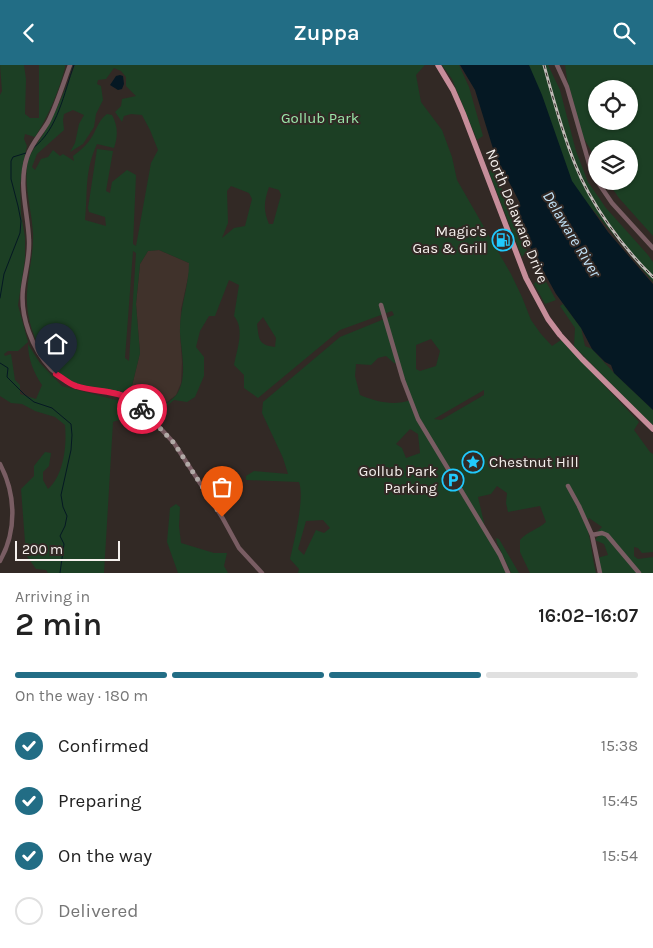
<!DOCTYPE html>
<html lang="en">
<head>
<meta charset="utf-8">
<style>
  :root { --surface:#fff; --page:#f2f2f2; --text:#222; --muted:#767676; --line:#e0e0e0; --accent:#226d85 }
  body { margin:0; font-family:Karla,sans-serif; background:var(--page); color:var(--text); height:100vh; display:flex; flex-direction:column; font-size:19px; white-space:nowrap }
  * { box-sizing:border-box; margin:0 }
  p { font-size:16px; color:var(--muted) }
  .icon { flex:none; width:28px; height:28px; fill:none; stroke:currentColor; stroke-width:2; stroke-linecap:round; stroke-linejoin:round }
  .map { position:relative; height:508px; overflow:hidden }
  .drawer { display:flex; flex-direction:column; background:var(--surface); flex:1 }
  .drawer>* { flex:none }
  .fabs { position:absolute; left:588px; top:15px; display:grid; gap:10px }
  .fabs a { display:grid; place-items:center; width:50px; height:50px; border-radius:50%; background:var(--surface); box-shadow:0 1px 4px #0004; font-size:25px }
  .scale { position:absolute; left:15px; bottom:12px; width:105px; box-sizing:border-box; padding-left:5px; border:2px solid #f5f0ed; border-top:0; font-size:14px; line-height:18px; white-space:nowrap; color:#f5f0ed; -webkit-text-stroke:4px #322925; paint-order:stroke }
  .pin { position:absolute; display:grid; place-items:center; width:42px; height:42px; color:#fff; margin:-51px -21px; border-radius:50% 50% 50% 0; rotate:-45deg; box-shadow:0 0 5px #0007 }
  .pin .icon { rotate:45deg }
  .courier { position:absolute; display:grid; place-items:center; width:50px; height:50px; margin:-25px; border:4px solid #e11d48; border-radius:50%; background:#fff; color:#222; box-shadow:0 1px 6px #0007 }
  .headline em { font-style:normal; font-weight:600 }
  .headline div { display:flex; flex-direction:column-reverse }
  .headline { display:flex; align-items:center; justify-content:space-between; height:85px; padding:0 15px }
  h1 { font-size:32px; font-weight:600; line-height:38px }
  .bar { display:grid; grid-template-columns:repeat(4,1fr); gap:8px 5px; align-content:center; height:60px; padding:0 15px }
  .bar i { height:6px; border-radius:4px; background:var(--line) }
  .bar .selected { background:var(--accent) }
  .bar p { grid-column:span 4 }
  ol { padding:0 15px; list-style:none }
  li { display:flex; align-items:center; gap:15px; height:55px }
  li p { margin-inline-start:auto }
  li .icon { padding:5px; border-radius:50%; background:var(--accent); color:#fff; stroke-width:4 }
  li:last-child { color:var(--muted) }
  li i { width:28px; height:28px; border:2px solid var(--line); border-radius:50% }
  header { display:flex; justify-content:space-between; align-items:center; height:65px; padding:0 15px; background:var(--accent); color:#fff; font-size:22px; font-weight:600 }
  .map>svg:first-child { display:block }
  .built { fill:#40322b }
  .green { fill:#1c3f24; fill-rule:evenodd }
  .water { fill:#051823 }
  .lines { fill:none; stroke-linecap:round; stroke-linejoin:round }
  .stream { stroke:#051823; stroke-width:1 }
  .minor { stroke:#795d63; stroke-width:4.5 }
  .major { stroke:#c68d9a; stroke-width:5.5 }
  .rail-casing { stroke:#c0bab7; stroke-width:3 }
  .rail { stroke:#322925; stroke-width:1; stroke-dasharray:4; stroke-linecap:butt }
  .done { stroke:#b1aaa7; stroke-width:5; stroke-dasharray:0 9 }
  .route { stroke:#e11d48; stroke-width:6 }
  .labels { text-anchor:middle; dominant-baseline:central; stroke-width:4; stroke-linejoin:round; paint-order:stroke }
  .park-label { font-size:15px; fill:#9be7aa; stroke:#322925 }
  .street-label { font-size:15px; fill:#f5f0ed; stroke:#322925 }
  .poi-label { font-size:15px; fill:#f5f0ed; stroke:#322925; text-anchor:end }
  .water-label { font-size:16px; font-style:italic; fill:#c0e1f6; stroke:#322925 }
</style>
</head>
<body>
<header><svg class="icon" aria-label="back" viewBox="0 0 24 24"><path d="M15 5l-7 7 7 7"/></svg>Zuppa<svg class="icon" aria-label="search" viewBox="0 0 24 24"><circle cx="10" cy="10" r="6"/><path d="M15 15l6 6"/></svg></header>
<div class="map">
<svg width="653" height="508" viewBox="0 0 653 508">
  <rect width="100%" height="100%" fill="#322925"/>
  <!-- built -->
  <path class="built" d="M159,185L189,198V208L181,244L180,268L182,297L181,318L176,330L155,346L127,327L131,325L140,288L136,239L140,199L148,186Z"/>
  <!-- green -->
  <path class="green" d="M0,0H24L26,14L25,49L30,53H39V0H65V3C58,28 49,50 35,72L25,69L24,74L27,81L23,98L20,121L21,149L25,172V194L18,240L28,277L18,286H8L4,289L5,291L11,289L15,315L20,320V329L36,334L42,320C34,308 28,294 28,279L40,298L62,321L120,336L137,346L153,361L146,367C139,359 123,352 113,357L104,508H48L46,505L36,504L26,490L21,424L34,411V401L45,387L51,388L49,401L43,407V415L48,424C64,410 67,380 65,360L55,352L35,346L22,339L11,338L0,331V30L2,26Z
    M75,0H425L416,10L421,37L442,65L452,92L457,115L511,209L522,232L531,255L541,269L552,281L561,275L639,357L634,365L650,387L653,389V487L642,488L638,483L634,482V491L638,494L653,492V508H602L597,493L608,490L604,479L595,475L599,470L597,467L602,462L589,453L586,459C591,474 592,492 596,508H530L520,487V475C528,466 537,465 546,457L540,441L508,447L506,438L507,428L497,421L491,429L478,432L485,462L506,508H298L299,504L290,494C294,477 305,433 299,417L246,415V411L254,406L288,409L283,393L262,348L263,337L340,272L394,250L392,246L340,265L258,333L244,323V310L234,300C237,284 245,264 234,251L239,220L229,215L215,251H209L200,266L196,282L204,292V311L195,332L187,337L174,335L159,348L155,346C161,341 172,336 177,329C188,312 181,286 180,268C179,244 189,222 189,198L159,185L148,186L140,199L136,239L140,288L131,325L127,327C111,325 86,324 71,316C42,300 25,260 27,228C28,208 34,188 33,168C32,146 23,118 28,96C31,86 40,75 45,66C57,43 66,24 75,0ZM114,3L121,6L126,12V21L136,31L122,34L121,41L115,47L122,57L124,51L131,49L142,50L150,65L158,85L151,98L136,181L133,179L136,110L127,105L112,117L110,128L106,126L113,86L97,84L88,143L89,147L105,152L106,161L85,155C88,127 84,107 97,79L114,83C118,71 118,61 112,50L107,49C99,55 98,61 93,70C88,79 81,85 73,91L74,96L63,89L60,91L53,85L48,92L41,94L35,105L32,102L37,89L64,65L63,55L64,49L73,45L84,50L79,59L75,78L70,87L83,79L94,62L96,49L103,35L101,21L97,19L98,15L106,14ZM231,121L249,128L252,134L245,161L234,163L222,173L228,158L227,126ZM269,122L279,125L281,130L273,159H269C263,145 264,136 269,122ZM133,186L136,188L129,296L125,293ZM263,252L276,273L275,282C258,280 259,274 257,259ZM431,274L440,286L436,301L420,306L416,304V280ZM386,291L394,298L400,299L411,335C394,341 377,337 360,330L355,311L356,299L371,300L378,293ZM484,325V330L441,355L434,354ZM410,364L418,369L420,388L406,393L402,383L396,379ZM323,455L330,463L324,468L316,465L304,490L298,484L306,456Z
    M442,0H459L469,22L483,71L477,75L452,14Z
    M525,0H548L560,25L576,86L588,117L606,143L648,190L653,197V217L578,127L561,99Z
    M565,0H653V171L619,133L607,116H629V84H596V94L583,72L567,14ZM596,24H629V56H596Z
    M493,103L527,186L522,192L489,107Z
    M537,200L556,235L545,239L534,219L537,215Z
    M563,239L581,263L585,281L592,284L614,308L653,345V360L641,350L574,281L575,263L560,241Z
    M176,439L180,442L179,461L181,478L214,488H227L224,501L228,508H178L167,477L170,443Z
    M496,473L499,474L519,508H511L497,478Z"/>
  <!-- water -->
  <path class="water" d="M460,0H529L542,30L572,116L608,167L653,219V345L614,308L611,300L605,297L592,284L581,263L556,229L523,169L512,141L520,138L495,90L475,25Z
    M120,10L123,11L124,19L122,24L118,25L110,20L116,11Z"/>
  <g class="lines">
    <!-- stream -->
    <path class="stream" d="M33,83C58,65 64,27 74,0
      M0,233L4,209L20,168L21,156L18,141L11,114V96L13,92L26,88
      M0,298L8,303L7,312L25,330L34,337L52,343L71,359L72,370L71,385L61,430L63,442L67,451L65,461L60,471L64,479L60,508"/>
    <!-- minor -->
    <path class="minor" d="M70,0C63,19 57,39 48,57C41,69 31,79 27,92C18,120 28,147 29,175C30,192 25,207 23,224C20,251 32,284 51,304C58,310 66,318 76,321C96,328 120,323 137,338L174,378L222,452L239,483L262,508
      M557,0L567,22L590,102L596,115
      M597,116L612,138L653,183
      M381,240L403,315L418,354L500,490L508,508
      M0,399C16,429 17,466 0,496
      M568,421L579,441L592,470L600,508
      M592,470L602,468L607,470L639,508"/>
    <!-- major -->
    <path class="major" d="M438,0L453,25L463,48L526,213L548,254L560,270L582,294L653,364"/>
    <!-- rail casing -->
    <g class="rail-casing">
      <path id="rail" d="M544,0C553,33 562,67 575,99C590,138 623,183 653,212"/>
    </g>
    <!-- rail -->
    <use href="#rail" class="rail"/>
  </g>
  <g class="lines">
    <!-- done -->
    <path class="done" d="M142,344L174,378L222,452"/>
    <!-- route -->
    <path class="route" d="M56,309C63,313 69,319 76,321C101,329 123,323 142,344"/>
  </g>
  <!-- icons -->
  <defs>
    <g id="fuel-ring" transform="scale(1.125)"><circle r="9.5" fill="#322925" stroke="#21c9fd" stroke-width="1.5"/><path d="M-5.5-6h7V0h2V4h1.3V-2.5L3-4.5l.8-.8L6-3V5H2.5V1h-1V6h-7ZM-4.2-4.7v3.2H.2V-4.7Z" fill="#21c9fd"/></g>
    <g id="sight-ring" transform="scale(1.125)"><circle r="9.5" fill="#322925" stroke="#21c9fd" stroke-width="1.5"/><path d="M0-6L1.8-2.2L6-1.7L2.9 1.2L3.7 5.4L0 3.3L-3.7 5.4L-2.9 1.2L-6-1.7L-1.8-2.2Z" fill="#21c9fd"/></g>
    <g id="parking-ring" transform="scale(1.125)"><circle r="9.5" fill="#322925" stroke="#21c9fd" stroke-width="1.5"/><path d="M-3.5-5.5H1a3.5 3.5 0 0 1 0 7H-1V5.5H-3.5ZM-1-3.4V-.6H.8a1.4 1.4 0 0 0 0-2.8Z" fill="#21c9fd"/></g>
  </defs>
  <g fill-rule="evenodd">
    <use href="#fuel-ring" x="503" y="175"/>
    <use href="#sight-ring" x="473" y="397"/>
    <use href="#parking-ring" x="453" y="415"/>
  </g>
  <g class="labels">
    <!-- park labels -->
    <g class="park-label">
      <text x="320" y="53">Gollub Park</text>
    </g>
    <!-- street labels -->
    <g class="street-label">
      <text transform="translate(517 151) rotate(68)">North Delaware Drive</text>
    </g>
    <!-- poi labels -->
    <g class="poi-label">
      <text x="487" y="166">Magic's<tspan x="487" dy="17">Gas &amp; Grill</tspan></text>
      <text x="489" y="397" text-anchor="start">Chestnut Hill</text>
      <text x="437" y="406">Gollub Park<tspan x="437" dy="17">Parking</tspan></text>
    </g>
    <!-- water labels -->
    <g class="water-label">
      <text transform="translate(572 169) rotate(59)">Delaware River</text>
    </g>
  </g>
</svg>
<div class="fabs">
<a><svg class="icon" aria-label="locate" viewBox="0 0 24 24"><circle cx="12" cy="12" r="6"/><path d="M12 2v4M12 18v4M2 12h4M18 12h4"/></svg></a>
<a><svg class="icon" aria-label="layers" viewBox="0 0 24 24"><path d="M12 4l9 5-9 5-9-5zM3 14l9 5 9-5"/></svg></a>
</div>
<div class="scale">200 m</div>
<div class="pin" style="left:222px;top:452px;background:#ea580c"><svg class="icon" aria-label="bag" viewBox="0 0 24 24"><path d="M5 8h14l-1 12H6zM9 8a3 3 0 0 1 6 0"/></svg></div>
<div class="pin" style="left:56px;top:309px;background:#1f2937"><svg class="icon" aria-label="home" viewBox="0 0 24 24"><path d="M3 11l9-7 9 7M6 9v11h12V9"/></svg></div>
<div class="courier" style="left:142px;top:344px"><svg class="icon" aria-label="bike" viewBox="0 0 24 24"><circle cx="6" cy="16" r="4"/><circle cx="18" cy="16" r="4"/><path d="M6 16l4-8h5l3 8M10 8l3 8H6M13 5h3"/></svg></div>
</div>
<section class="drawer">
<div class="headline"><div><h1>2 min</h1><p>Arriving in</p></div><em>16:02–16:07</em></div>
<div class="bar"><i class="selected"></i><i class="selected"></i><i class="selected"></i><i></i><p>On the way · 180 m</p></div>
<ol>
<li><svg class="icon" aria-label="check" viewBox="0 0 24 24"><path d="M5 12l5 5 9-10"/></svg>Confirmed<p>15:38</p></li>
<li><svg class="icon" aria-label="check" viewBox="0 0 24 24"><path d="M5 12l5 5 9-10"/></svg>Preparing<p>15:45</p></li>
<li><svg class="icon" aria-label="check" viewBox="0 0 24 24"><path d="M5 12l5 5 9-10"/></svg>On the way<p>15:54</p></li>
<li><i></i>Delivered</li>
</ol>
</section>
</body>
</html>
